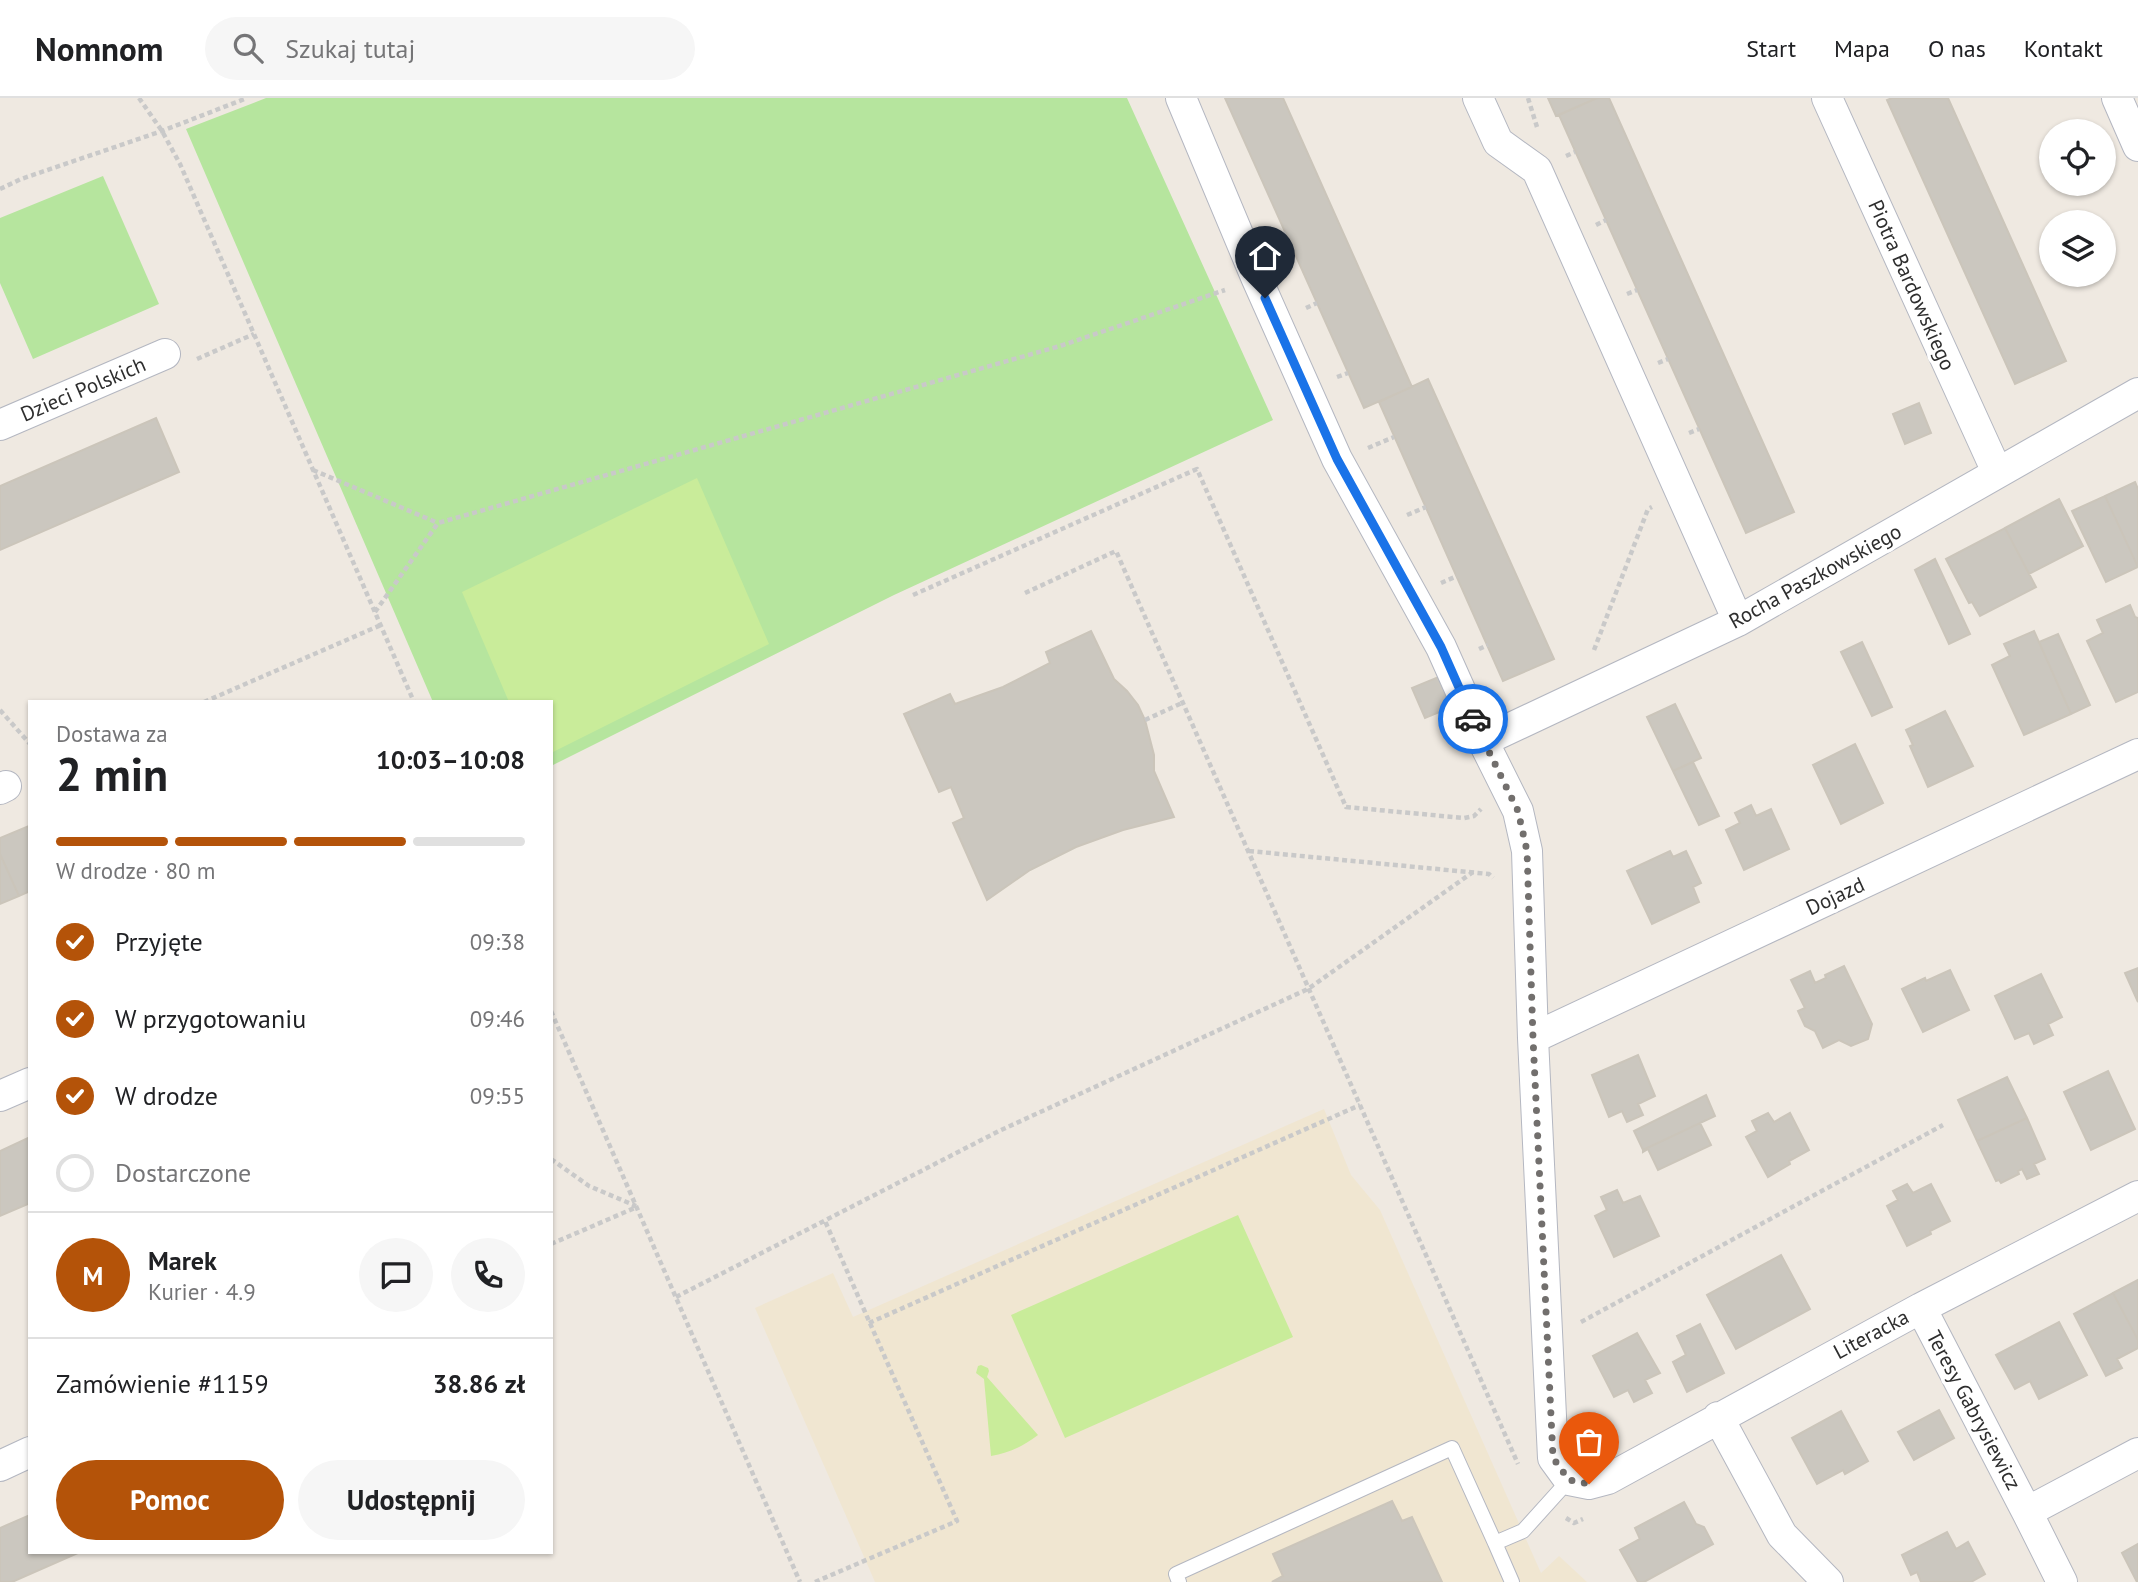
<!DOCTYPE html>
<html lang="pl">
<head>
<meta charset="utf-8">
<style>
  :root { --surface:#fff; --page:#f6f6f6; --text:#202124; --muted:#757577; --line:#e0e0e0; --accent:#b45309 }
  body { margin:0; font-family:"PT Sans",sans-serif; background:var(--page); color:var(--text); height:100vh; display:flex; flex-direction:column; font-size:26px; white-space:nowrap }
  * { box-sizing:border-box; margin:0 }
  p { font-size:23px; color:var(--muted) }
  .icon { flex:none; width:38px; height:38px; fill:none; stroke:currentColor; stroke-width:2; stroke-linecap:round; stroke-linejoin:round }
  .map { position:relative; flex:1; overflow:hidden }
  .side { position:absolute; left:28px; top:602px; width:525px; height:854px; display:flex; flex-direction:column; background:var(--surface); border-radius:0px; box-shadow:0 2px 5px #0004 }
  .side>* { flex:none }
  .fabs { position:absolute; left:2039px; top:21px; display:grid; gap:14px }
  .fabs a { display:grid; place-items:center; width:77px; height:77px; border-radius:50%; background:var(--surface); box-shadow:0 2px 5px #0004; font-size:35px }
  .pin { position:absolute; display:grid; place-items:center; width:60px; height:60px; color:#fff; margin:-72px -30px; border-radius:50% 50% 50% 0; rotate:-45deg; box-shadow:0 0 7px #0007 }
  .pin .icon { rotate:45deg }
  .courier { position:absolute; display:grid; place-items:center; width:70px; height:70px; margin:-35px; border:5px solid #1a73e8; border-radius:50%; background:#fff; color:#222; box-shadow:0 2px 9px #0007 }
  .summary em { font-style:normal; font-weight:800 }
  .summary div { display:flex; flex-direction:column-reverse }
  .summary { display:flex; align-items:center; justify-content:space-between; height:119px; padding:0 28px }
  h1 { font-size:46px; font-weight:800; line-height:52px }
  .bar { display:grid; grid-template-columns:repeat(4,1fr); gap:10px 7px; align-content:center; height:84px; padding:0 28px }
  .bar i { height:9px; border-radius:5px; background:var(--line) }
  .bar .on { background:var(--accent) }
  .bar p { grid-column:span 4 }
  .line { display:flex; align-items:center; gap:18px; padding:0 28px; border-top:2px solid var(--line) }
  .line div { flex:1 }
  .round { display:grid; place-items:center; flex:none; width:74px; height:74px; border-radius:37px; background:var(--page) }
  ol { padding:0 28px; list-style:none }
  li { display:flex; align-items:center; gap:21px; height:77px }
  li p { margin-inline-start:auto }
  li .icon { padding:7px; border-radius:50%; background:var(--accent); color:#fff; stroke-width:4 }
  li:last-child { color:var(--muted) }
  li i { width:38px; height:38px; border:4px solid var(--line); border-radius:50% }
  .primary-button { display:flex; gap:14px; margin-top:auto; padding:14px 28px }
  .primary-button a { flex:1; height:80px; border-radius:42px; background:var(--accent); color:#fff; font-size:28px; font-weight:800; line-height:80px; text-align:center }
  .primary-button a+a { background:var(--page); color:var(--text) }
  header { display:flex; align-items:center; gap:42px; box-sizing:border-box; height:98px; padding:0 35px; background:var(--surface); border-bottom:2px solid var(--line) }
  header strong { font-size:33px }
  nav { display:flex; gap:38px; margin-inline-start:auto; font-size:24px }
  .search { width:490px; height:63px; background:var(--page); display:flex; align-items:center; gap:18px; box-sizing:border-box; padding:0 24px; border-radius:38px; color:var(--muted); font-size:26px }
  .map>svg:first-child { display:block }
  .education { fill:#f0e6d1 }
  .green { fill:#b6e59e }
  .pitch { fill:#c9ec9a }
  .building { fill:#cbc7bf; stroke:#cbc5ba; stroke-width:2 }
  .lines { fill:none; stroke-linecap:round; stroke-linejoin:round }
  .service-casing { stroke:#b4b7c1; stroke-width:16 }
  .minor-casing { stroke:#b4b7c1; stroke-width:32 }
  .path { stroke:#c9c9c9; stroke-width:4.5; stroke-dasharray:5 3.5; stroke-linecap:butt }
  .service { stroke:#fff; stroke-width:14 }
  .minor { stroke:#fff; stroke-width:30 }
  .done { stroke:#726f6d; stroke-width:7; stroke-dasharray:0 12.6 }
  .route { stroke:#1a73e8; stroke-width:9 }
  .labels { text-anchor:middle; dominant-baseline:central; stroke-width:7; stroke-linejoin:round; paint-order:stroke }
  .street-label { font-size:21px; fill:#2e2e2e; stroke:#fff }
</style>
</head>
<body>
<header>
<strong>Nomnom</strong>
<div class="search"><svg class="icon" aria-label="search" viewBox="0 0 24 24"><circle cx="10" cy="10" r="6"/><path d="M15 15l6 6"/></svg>Szukaj tutaj</div>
<nav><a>Start</a><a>Mapa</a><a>O nas</a><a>Kontakt</a></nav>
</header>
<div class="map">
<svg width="2138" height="1484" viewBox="0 0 2138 1484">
  <rect width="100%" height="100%" fill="#efe9e1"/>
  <!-- education -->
  <path class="education" d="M1324,1011L1351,1077L1380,1112L1541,1475L1559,1458L1587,1484H875L755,1210L833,1175L853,1219Z"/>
  <!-- green -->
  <path class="green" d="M266,0H1127L1273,322L894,497L551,668V604H433L186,31Z
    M103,78L159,206L33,261L0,185V120Z"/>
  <!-- pitch -->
  <path class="pitch" d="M697,380L769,546L551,655V604H509L462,494Z
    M1238,1117L1293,1239L1065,1340L1011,1217Z
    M981,1267L988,1270L989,1273L987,1279L1038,1337C1023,1348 1010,1355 991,1358L984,1281L976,1275L978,1268Z"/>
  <!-- building -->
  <path class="building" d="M1225,0H1283L1412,289L1364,310Z
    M1548,0H1597L1556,18Z
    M1597,0H1609L1794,414L1746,435L1559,17Z
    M1892,0H1948L2066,263L2015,286L1887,2Z
    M1428,281L1554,561L1503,583L1379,304Z
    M1919,305L1931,335L1905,346L1893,316Z
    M156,320L179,374L0,452V388Z
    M2135,384L2138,391V469L2105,398Z
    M2105,398L2138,469L2106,484L2072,413Z
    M2059,401L2083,448L2029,476L2005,430Z
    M2005,430L2036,489L1980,518L1972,504L1969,505L1946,461Z
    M1935,461L1970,536L1949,546L1915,472Z
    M2130,507L2135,519L2138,520V594L2116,604L2087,543L2103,535L2097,522Z
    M1091,533L1114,581L1127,593L1138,607L1145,622L1154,657V673L1174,719L1123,732L1076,749L1030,772L987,802L953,725L964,720L951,689L939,694L904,616L950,596L955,606L1003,589L1050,565L1046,554Z
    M2034,533L2071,616L2024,637L1992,567L2010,558L2004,546Z
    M2058,536L2090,607L2071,616L2039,544Z
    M1862,544L1892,609L1872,618L1841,554Z
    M1441,578L1454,608L1425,620L1412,590Z
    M1675,606L1701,660L1673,673L1647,619Z
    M1945,613L1973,668L1928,689L1910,648L1913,647L1906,632Z
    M1855,646L1883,705L1841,726L1813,667Z
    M1693,664L1719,718L1699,727L1673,673Z
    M1751,707L1756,718L1771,711L1789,751L1744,772L1726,732L1740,725L1735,715Z
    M29,728L30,793L19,798L0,756V740Z
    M1670,753L1673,759L1686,753L1701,785L1693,789L1699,804L1652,826L1627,773Z
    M0,756L19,798L0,806Z
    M1844,868L1872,926L1868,941L1851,948L1839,942L1823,950L1815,933L1805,928L1798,913L1805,910L1791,882L1810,873L1815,885L1826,880L1825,877Z
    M2138,870V904L2125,875Z
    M1950,872L1969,912L1923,934L1902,891L1925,880L1926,883Z
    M2041,876L2062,919L2048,926L2053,937L2034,946L2029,935L2015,941L1995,898Z
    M1638,957L1655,998L1638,1006L1643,1017L1627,1024L1622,1013L1609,1019L1592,977Z
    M2108,973L2135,1031L2091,1052L2064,994Z
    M2007,979L2027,1020L1977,1043L1958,1002Z
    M1706,997L1715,1018L1643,1052L1634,1033Z
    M1768,1015L1774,1024L1790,1015L1809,1052L1789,1063L1790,1066L1768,1079L1746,1039L1757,1033L1752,1023Z
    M2027,1020L2045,1061L2034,1066L2039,1076L2027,1081L2022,1071L2018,1073L2019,1076L2001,1085L1999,1082L1996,1083L1977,1043Z
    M1700,1025L1711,1047L1658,1072L1648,1051L1643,1054V1052Z
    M30,1039V1105L0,1118V1053Z
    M1907,1086L1913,1095L1931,1086L1950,1123L1930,1133L1931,1136L1907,1148L1887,1108L1898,1102L1893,1093Z
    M1617,1092L1623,1105L1640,1098L1659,1138L1614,1159L1595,1118L1607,1112L1601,1099Z
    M1781,1157L1810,1211L1736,1251L1707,1197Z
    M2138,1182V1242L2113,1195Z
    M2113,1195L2138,1242V1250L2117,1261L2122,1270L2106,1278L2074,1216Z
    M2059,1224L2087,1277L2039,1301L2030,1283L2015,1291L1996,1257Z
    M1700,1226L1724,1275L1687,1294L1673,1264L1686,1257L1677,1238Z
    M1637,1235L1660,1275L1645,1282L1652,1295L1634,1304L1628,1292L1614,1299L1593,1258Z
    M1939,1312L1954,1340L1914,1362L1898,1334Z
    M1841,1313L1868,1363L1845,1376L1843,1372L1817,1386L1792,1340Z
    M1392,1403L1402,1423L1412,1419L1442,1484H1272L1283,1478L1273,1456Z
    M1684,1404L1696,1426L1704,1429L1713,1446L1644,1484H1638L1620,1452L1640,1441L1635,1430Z
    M30,1417V1454H80L12,1484H0V1430Z
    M1947,1434L1956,1451L1968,1444L1985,1476L1971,1484H1921L1917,1474L1911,1477L1902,1457Z
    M2138,1446V1484H2137L2122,1455Z"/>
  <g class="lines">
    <!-- service casing -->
    <g class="service-casing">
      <path id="service" d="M1179,1484L1176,1476L1452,1350L1495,1445
        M1512,1484L1495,1445L1523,1433L1569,1382"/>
    </g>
    <!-- minor casing -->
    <g class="minor-casing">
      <path id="minor" d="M1181,0L1256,179L1337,361L1441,549L1483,643L1518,713L1527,753L1533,940L1553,1360L1569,1382L1589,1386L1608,1381L1921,1210L2138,1098
        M1478,0L1498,44L1537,72L1738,523
        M1827,0L1997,374
        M2117,0L2138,48
        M0,327L165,256
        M1483,643L1738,523L2138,295
        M0,691L6,688
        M1533,940L2138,656
        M0,998L30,985
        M1921,1210L2027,1414L2138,1355
        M1718,1319L1782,1437L1828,1484
        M0,1368L30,1354
        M2027,1414L2062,1484"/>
    </g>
    <!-- path -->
    <path class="path" d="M139,0L162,33L180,66L414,604
      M1528,0L1537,29
      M1566,58L1575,54
      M0,91L21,81L162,33L247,0
      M1596,127L1606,122
      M1274,140L1286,135
      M1627,196L1637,192
      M1306,210L1317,205
      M197,261L254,236
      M1658,265L1668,261
      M1337,279L1348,275
      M1689,335L1699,331
      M1368,350L1394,339
      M313,372L438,425
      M1407,417L1426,409
      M1441,485L1457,478
      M1025,495L1116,453L1518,1366
      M913,497L1197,371L1346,709L1464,720L1474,718L1481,711
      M375,514L438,425L1060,248L1225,192
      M1479,551L1488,547
      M1594,552L1648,411L1652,409
      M204,604L381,527
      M0,612L30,646
      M1145,622L1182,605
      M1249,753L1489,776L1493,780
      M551,913L800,1484
      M551,1061L589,1088L636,1108
      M551,1146L637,1109
      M676,1199L999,1033L1308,891L1473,774
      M1581,1224L1943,1027
      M869,1225L1360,1007
      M1566,1420L1574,1425L1583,1421
      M815,1484L957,1423L825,1123"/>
    <!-- service -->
    <use href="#service" class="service"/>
    <!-- minor -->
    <use href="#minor" class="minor"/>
  </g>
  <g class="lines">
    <!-- done -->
    <path class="done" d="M1473,621L1518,713L1527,753L1533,940L1553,1360L1569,1382L1589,1386"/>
    <!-- route -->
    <path class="route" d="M1265,200L1337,361L1441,549L1473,621"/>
  </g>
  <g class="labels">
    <!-- street labels -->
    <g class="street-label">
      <text transform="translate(1912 187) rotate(66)">Piotra Bardowskiego</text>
      <text transform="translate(83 291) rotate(-23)">Dzieci Polskich</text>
      <text transform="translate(1815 478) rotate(-29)">Rocha Paszkowskiego</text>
      <text transform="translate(1835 798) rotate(-25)">Dojazd</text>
      <text transform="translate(1871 1236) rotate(-28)">Literacka</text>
      <text transform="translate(1974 1312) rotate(62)">Teresy Gabrysiewicz</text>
    </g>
  </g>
</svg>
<div class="fabs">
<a><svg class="icon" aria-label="locate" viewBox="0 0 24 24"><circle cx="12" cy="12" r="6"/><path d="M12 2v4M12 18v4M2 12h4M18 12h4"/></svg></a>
<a><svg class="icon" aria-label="layers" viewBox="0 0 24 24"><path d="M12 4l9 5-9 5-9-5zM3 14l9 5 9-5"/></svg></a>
</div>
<div class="pin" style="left:1589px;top:1386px;background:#ea580c"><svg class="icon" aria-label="bag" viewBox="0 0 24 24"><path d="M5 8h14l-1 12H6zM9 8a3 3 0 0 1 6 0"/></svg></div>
<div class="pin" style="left:1265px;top:200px;background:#1f2937"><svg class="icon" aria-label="home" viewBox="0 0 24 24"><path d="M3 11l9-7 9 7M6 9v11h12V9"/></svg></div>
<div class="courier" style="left:1473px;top:621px"><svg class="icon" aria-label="car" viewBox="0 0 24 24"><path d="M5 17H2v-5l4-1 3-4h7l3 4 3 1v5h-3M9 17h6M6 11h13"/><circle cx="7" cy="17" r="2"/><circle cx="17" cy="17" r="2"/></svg></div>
<section class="side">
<div class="summary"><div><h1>2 min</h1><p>Dostawa za</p></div><em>10:03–10:08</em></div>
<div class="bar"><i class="on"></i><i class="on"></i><i class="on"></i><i></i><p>W drodze · 80 m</p></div>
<ol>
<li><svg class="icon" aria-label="check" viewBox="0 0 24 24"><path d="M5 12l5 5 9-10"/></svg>Przyjęte<p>09:38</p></li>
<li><svg class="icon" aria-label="check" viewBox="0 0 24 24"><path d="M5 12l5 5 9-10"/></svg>W przygotowaniu<p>09:46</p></li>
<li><svg class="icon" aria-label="check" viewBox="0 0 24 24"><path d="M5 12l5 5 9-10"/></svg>W drodze<p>09:55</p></li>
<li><i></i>Dostarczone</li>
</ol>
<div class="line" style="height:126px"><b class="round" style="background:var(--accent);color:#fff">M</b><div><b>Marek</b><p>Kurier · 4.9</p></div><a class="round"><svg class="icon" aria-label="chat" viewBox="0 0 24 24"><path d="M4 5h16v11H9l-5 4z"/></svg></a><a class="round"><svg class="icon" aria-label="phone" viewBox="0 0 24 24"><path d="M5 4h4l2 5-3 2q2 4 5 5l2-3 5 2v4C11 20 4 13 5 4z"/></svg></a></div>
<div class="line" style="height:91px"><div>Zamówienie #1159</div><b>38.86 zł</b></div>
<div class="primary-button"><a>Pomoc</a><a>Udostępnij</a></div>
</section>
</div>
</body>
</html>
